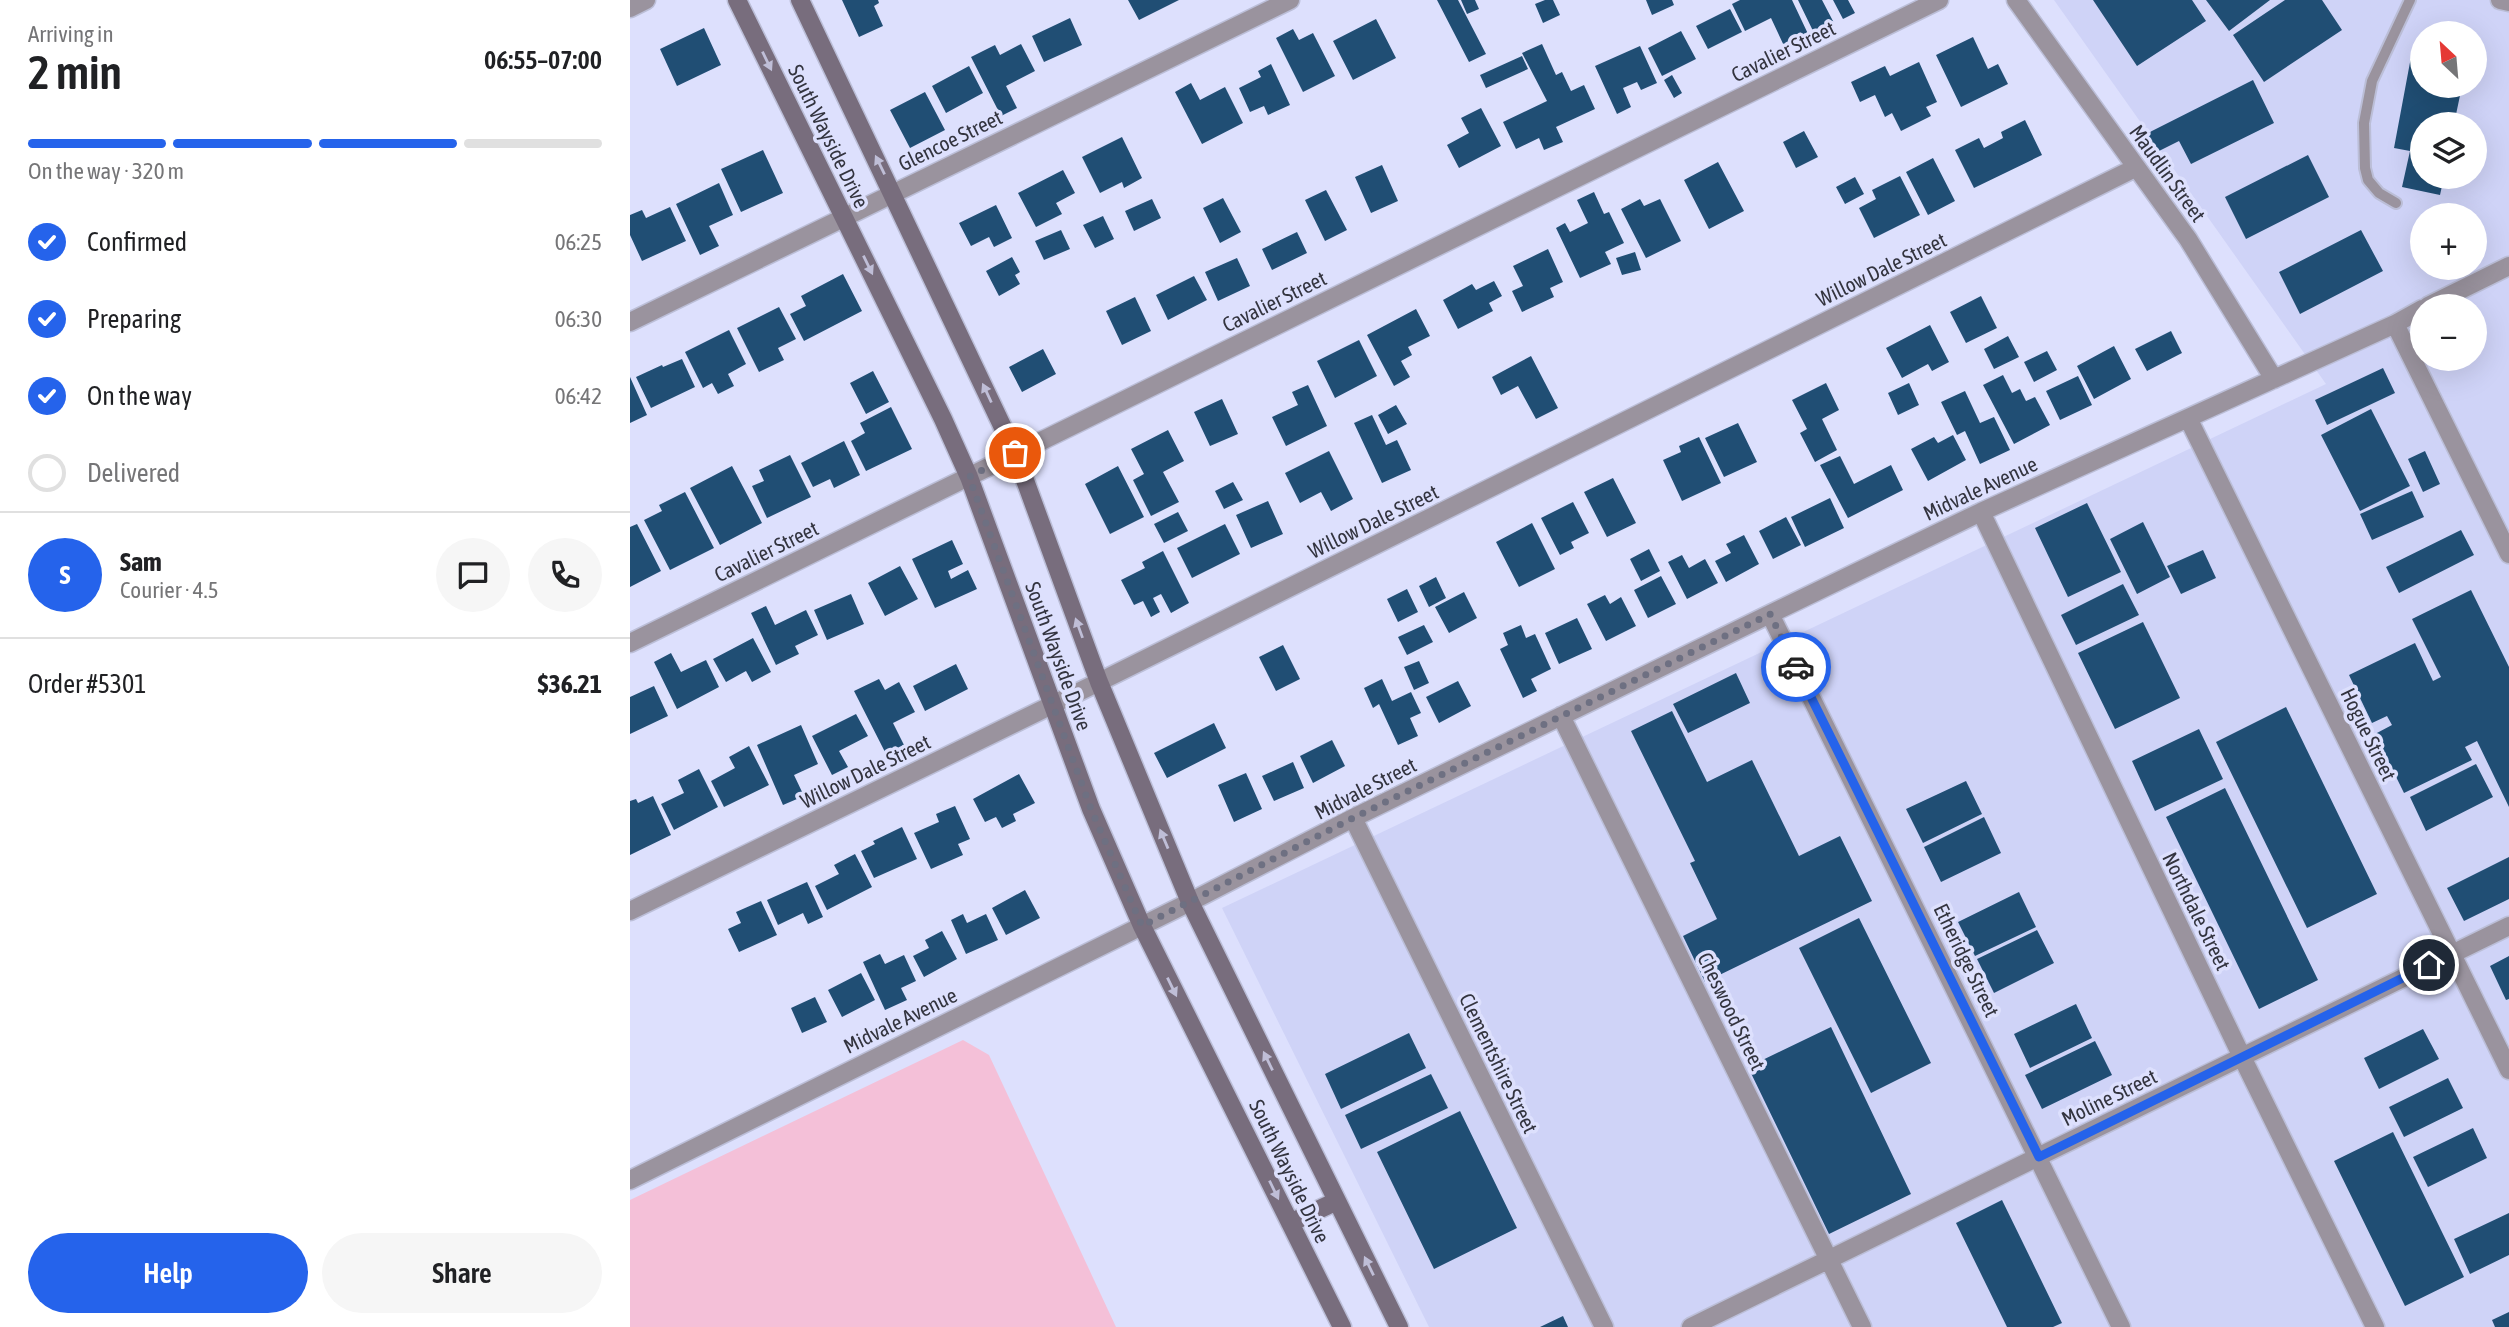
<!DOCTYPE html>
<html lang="en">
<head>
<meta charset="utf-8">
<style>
  :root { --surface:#fff; --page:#f6f6f6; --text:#202124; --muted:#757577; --line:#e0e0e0; --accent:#2563eb }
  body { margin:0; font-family:"Asap Condensed",sans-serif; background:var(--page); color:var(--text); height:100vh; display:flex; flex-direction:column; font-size:26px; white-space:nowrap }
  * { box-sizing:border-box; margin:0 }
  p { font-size:23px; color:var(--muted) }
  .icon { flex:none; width:38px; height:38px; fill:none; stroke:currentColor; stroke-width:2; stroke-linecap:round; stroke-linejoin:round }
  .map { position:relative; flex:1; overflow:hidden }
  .sheet { display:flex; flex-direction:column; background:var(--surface); width:630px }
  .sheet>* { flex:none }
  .needle { width:46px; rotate:334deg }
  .controls { position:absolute; left:1780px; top:21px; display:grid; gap:14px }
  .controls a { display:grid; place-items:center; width:77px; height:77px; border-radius:50%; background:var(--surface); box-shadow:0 7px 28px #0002; font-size:35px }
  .pin { position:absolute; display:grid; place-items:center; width:60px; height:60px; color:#fff; margin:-30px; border:4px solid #fff; border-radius:50%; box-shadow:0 2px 7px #0007 }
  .courier { position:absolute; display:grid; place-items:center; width:70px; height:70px; margin:-35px; border:5px solid #2563eb; border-radius:50%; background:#fff; color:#222; box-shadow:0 2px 9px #0007 }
  .overview em { font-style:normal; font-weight:600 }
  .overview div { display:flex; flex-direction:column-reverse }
  .overview { display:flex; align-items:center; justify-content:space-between; height:119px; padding:0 28px }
  h1 { font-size:46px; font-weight:600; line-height:52px }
  .bar { display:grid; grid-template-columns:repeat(4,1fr); gap:10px 7px; align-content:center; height:84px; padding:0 28px }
  .bar i { height:9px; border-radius:5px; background:var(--line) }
  .bar .active { background:var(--accent) }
  .bar p { grid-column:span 4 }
  .line { display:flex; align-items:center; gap:18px; padding:0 28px; border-top:2px solid var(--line) }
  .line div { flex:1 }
  .round { display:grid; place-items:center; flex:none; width:74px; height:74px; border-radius:37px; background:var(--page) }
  ol { padding:0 28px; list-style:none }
  li { display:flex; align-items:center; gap:21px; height:77px }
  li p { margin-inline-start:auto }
  li .icon { padding:7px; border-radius:50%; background:var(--accent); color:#fff; stroke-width:4 }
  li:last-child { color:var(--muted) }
  li i { width:38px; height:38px; border:4px solid var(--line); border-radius:50% }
  .button { display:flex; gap:14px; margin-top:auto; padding:14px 28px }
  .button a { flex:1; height:80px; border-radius:42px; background:var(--accent); color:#fff; font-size:28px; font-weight:600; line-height:80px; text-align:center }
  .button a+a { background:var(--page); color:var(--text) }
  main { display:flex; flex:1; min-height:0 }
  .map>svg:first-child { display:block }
  .built { fill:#cfd3f7; fill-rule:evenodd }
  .green { fill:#f4c0d8 }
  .building { fill:#204e74 }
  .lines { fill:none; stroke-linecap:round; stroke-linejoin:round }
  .service-casing { stroke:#bbbed7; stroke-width:14 }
  .minor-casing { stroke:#bbbed7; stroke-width:21 }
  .secondary-casing { stroke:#bbbed7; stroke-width:21 }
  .service { stroke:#9a939e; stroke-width:10 }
  .minor { stroke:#9a939e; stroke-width:18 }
  .secondary { stroke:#786d7d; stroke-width:18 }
  .oneway { fill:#bfbed7 }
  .done { stroke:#6e7082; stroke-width:7; stroke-dasharray:0 12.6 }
  .route { stroke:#2563eb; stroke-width:9 }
  .labels { text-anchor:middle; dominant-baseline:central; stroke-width:7; stroke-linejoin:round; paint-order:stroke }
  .street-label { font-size:21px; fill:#33343f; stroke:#dde0fd }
</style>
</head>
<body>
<main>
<section class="sheet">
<div class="overview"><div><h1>2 min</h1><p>Arriving in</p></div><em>06:55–07:00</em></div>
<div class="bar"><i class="active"></i><i class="active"></i><i class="active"></i><i></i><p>On the way · 320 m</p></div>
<ol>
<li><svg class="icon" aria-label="check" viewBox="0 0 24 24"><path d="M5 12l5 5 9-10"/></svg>Confirmed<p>06:25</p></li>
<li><svg class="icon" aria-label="check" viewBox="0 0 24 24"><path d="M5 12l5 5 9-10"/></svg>Preparing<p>06:30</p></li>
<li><svg class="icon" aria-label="check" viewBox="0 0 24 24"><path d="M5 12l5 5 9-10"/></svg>On the way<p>06:42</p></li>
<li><i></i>Delivered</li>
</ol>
<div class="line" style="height:126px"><b class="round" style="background:var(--accent);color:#fff">S</b><div><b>Sam</b><p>Courier · 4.5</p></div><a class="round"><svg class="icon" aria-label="chat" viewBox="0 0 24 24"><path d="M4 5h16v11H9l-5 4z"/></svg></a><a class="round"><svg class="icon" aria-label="phone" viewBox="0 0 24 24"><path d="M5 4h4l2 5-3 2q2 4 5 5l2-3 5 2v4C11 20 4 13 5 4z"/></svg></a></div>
<div class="line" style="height:91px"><div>Order #5301</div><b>$36.21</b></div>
<div class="button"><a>Help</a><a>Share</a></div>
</section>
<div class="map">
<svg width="1879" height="1327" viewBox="0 0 1879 1327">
  <rect width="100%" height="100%" fill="#dde0fd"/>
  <!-- built -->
  <path class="built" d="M1424,0H1879V1327H799L592,908L1696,384ZM1792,33H1844V86H1792ZM1792,124H1844V177H1792ZM1792,215H1844V268H1792ZM1792,306H1844V359H1792Z"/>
  <!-- green -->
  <path class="green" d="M333,1040L359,1055L486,1327H0V1200Z"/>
  <!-- building -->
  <path class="building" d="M212,0H248L249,3L244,6L253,26L229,37Z
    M498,0H549L509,20Z
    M807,0H828L856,54L839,62Z
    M831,0H845L849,9L837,14Z
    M915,0H923L930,15L913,23L905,4Z
    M1016,0H1042L1044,5L1022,15Z
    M1110,0H1162L1179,36L1155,48L1141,18L1115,31L1102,4Z
    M1168,0H1192L1204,23L1184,33Z
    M1203,0H1218L1225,13L1213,19Z
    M1463,0H1562L1576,21L1507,66Z
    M1576,0H1640L1599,31Z
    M1655,0H1692L1712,30L1634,82L1603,35Z
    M1100,9L1112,32L1078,49L1066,26Z
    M440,18L452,45L414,62L402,36Z
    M746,19L766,58L723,80L703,41Z
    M74,28L91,65L47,86L30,49Z
    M663,29L669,40L683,33L705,76L673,92L646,38Z
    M1051,31L1066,59L1032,76L1018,48Z
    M1343,37L1358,69L1368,64L1378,84L1331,107L1306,55Z
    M391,44L405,71L376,86L387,108L371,116L341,57L365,45L370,55Z
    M912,44L926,75L932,72L941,91L954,85L965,109L926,127L933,142L914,150L909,138L886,149L873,122L917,101L892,53Z
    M1010,46L1027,83L1011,90L1007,82L993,88L1001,107L987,114L965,66Z
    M892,56L898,69L856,88L850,75Z
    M1781,57L1792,59V86H1832L1824,124H1792V177H1814L1810,195L1772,187L1780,151L1764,148Z
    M1289,62L1307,102L1296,107L1301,116L1271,131L1262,113L1255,117L1245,95L1230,102L1221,82L1255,66L1260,76Z
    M641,64L660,105L638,115L634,106L620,112L609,88L631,77L628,71Z
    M339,66L353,93L316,113L302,86Z
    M1042,75L1052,93L1044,98L1034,80Z
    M1623,80L1644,123L1561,164L1549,141L1519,156L1510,137Z
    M561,83L570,100L595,87L613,123L572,144L545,92Z
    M295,92L315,130L280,148L260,110Z
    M851,108L871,146L829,168L817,145L839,133L831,118Z
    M1395,120L1412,155L1344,188L1325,150L1349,138L1354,148L1373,138L1371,132Z
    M1174,131L1188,157L1166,168L1153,142Z
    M492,137L512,178L494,188L492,182L470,193L452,157Z
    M133,150L153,193L111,212L91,169Z
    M1678,155L1699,197L1616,239L1595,197Z
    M1303,158L1325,201L1298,215L1276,172Z
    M1088,162L1114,211L1079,229L1054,180Z
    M752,165L768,201L741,213L725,177Z
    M433,170L445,193L426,203L432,214L406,227L388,193Z
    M1270,176L1290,215L1244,238L1229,208L1246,199L1242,190Z
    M1225,177L1234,194L1215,204L1206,187Z
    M89,183L103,215L79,226L89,246L70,255L46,204Z
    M696,190L717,230L695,241L675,200Z
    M964,192L974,214L979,212L994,243L975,252L981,264L950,278L926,228L935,223L940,232L958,223L947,200Z
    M593,198L611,232L590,243L573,208Z
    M522,199L531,218L504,231L495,211Z
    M1010,199L1014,206L1030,199L1051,241L1016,258L991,209Z
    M366,205L382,238L364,247L359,237L341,246L329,223Z
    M40,207L56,241L12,261L0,235V215L12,210L16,218Z
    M473,216L484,239L465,248L453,225Z
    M431,230L440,249L414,260L405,241Z
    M1731,230L1753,271L1670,314L1649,272Z
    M667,232L677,253L642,270L632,249Z
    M918,249L933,282L920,288L924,297L892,312L882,291L893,286L883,266Z
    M1005,252L1011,270L992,275L986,258Z
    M382,257L390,272L385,275L390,284L369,296L356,271Z
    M607,258L620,286L588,301L575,272Z
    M213,274L232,311L174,341L160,314L176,306L171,296Z
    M564,276L577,300L538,320L526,295Z
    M864,281L872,296L859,303L863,311L828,329L813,300L842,284L846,290Z
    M1351,296L1367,328L1336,343L1320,312Z
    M505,297L521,331L492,345L476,311Z
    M149,307L166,339L148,348L154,360L129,372L107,328Z
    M786,309L800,336L778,347L782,355L771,361L780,377L764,386L737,335Z
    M1300,325L1319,362L1302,371L1298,364L1272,378L1256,348Z
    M99,330L116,364L98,374L104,386L88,394L82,383L73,388L55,352Z
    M1541,331L1552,353L1517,371L1505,349Z
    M1378,336L1389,357L1364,369L1354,349Z
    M729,340L747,376L705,398L687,361Z
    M1484,346L1501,379L1464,399L1447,366Z
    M413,349L426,374L392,392L379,367Z
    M1417,351L1427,370L1404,382L1394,362Z
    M901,356L928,408L906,419L888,386L871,395L862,377Z
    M52,359L65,387L21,408L6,377L32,365L33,367Z
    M1753,368L1765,393L1697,425L1685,400Z
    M243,371L259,402L236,414L220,383Z
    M1373,375L1382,393L1390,389L1396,401L1405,397L1420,425L1384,444L1353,385Z
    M1448,376L1462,405L1430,420L1416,391Z
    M0,377L17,415L0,423Z
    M1196,383L1209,410L1192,419L1207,450L1185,462L1170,433L1177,429L1162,400Z
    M1279,383L1289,405L1268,415L1258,393Z
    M678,385L697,426L656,446L642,417L668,405L662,392Z
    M1335,391L1350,423L1364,417L1380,450L1350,464L1335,431L1327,435L1311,402Z
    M592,399L608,434L580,446L564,412Z
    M766,405L777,424L758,434L748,415Z
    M261,407L282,449L236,471L221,441L235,433L230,423Z
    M1741,409L1780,486L1730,511L1691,435Z
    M742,415L756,445L767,440L781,470L752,483L724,423Z
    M1108,423L1127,462L1094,477L1075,438Z
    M538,430L554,461L533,472L549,502L521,516L503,480L514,474L501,449Z
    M1323,435L1336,460L1298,481L1281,449L1304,437L1308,443Z
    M1069,437L1091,483L1052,501L1033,460L1051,452L1049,446Z
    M214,441L230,475L204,488L200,479L183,487L171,463Z
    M699,451L723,499L701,511L691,492L670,503L655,473Z
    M1795,451L1810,484L1793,492L1778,459Z
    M160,455L181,497L137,518L122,486L134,481L129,470Z
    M1210,456L1224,484L1261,465L1273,490L1218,518L1190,465Z
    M102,466L132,523L90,545L60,488Z
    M488,466L514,517L480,534L455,484Z
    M983,478L1006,523L977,537L954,492Z
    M603,482L613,500L594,509L585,491Z
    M1782,491L1794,517L1742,540L1730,514Z
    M55,492L84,548L40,570L14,520L32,511L29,505Z
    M1200,498L1214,528L1175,547L1161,517Z
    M638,501L653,534L621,548L606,515Z
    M943,502L959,533L941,542L944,548L930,555L911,518Z
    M1457,503L1491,572L1438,597L1405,528Z
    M548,512L558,531L534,543L524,524Z
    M1156,517L1171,545L1143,559L1129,531Z
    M1513,522L1540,577L1507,594L1480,539Z
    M902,523L925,569L889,587L866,542Z
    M7,524L31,571L0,587V527Z
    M595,524L610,554L562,578L547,548Z
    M1831,530L1844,555L1769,593L1756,567Z
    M1114,535L1129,564L1096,582L1085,561L1101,553L1096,544Z
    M322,540L333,564L318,571L321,579L338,570L347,589L305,608L282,559Z
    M1019,549L1030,571L1011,581L1000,559Z
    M1573,550L1586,578L1551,594L1537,566Z
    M533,551L559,603L541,613L531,594L523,598L530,612L521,617L513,601L504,605L491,580L515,568L512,562Z
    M1052,555L1059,568L1075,559L1088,583L1057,599L1038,562Z
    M270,566L288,599L255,616L238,583Z
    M1031,576L1046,604L1018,618L1004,590Z
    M806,577L816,598L799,607L789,586Z
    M1493,584L1509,615L1446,645L1431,615Z
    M777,589L788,612L768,622L757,599Z
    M1841,590L1879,667V807L1847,741L1835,747L1842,760L1774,793L1745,734L1762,725L1757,716L1742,723L1719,675L1785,643L1803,681L1811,677L1782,619Z
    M834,592L847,618L819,633L805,607Z
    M221,594L234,624L197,640L184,610Z
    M975,595L980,604L991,597L1006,626L976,641L957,604Z
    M136,606L145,625L176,610L188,635L165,646L169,654L146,665L121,613Z
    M947,618L962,649L929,664L915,633Z
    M1513,622L1550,698L1485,729L1448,653Z
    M794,625L803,642L777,655L768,637Z
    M891,625L896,638L905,634L921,669L901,679L907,691L893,698L870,649L878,645L873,633Z
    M123,638L141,672L122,682L116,671L96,682L83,659Z
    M653,645L670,679L646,691L629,657Z
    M41,653L51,672L76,660L89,687L47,709L24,662Z
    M789,661L799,683L784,690L774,667Z
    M326,664L338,689L295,711L283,686Z
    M1106,673L1120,703L1058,733L1043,704Z
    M249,679L255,690L269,682L285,712L263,723L274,745L256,754L224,691Z
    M752,679L762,701L781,692L791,713L780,718L788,736L768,745L749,704L743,708L734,688Z
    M828,681L841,706L809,723L796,697Z
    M24,686L38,716L0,734V697Z
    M1656,707L1747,894L1677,928L1586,742Z
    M1042,711L1077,782L1122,760L1169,856L1210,836L1242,901L1075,982L1053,936L1087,919L1060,863L1065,861L1001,731Z
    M226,714L238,736L209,751L218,767L202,775L182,736Z
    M584,723L596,748L537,778L524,753Z
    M171,725L188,764L164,775L174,796L153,805L127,745Z
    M1569,729L1593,779L1525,811L1502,761Z
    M702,740L715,766L683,783L670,756Z
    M119,746L139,785L94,807L81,781L105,768L99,757Z
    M663,762L674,788L644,801L632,776Z
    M1846,764L1863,797L1796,831L1780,797Z
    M69,769L88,807L44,830L31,804L54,793L48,780Z
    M616,773L632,809L604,822L588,785Z
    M389,774L405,803L383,814L386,821L372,828L366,817L355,822L343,799Z
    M1336,781L1352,814L1293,843L1276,809Z
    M1595,788L1688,980L1629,1009L1536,817Z
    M23,796L41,835L0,855V801L6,799L8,803Z
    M325,806L340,839L328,844L333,855L301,869L284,833L309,822L306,814Z
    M1354,817L1371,853L1311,882L1294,847Z
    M272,827L287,859L244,878L231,851L245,844L243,841Z
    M225,854L242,887L197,910L185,886L209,874L204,865Z
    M1879,857V899L1834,921L1817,888Z
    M177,882L193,917L178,924L173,913L148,925L137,900Z
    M395,890L410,918L376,935L362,908Z
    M1389,892L1406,927L1345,956L1328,922Z
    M131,901L147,935L109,952L98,929L111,923L106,912Z
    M333,914L337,923L356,914L368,940L336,954L321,920Z
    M1229,918L1301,1063L1241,1093L1169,948Z
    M1407,930L1424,963L1364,993L1347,959Z
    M312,931L327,959L294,977L283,956L299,948L295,940Z
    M250,954L255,964L274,955L286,981L271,988L277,1000L255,1010L233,962Z
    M1879,956V999L1876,1000L1860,966Z
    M231,973L245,1000L212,1017L198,990Z
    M185,997L197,1022L172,1033L161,1008Z
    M1446,1004L1462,1038L1400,1068L1384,1034Z
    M1201,1027L1281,1194L1199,1234L1118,1067Z
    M1793,1029L1809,1059L1749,1089L1734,1058Z
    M779,1033L796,1068L711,1109L695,1074Z
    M1465,1041L1482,1075L1412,1109L1395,1075Z
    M801,1074L818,1108L731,1149L715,1115Z
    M1818,1078L1833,1108L1774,1137L1759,1107Z
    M830,1111L887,1228L804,1269L747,1152Z
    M1843,1128L1857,1158L1798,1187L1783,1157Z
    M1763,1132L1834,1277L1775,1306L1704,1161Z
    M1372,1200L1432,1323L1423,1327H1377L1326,1223Z
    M1879,1213V1255L1840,1274L1824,1239Z
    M1879,1312V1327H1865L1862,1320Z
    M933,1316L938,1327H910Z"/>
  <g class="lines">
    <!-- service casing -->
    <g class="service-casing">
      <path id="service" d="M1766,203L1749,193L1738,180L1735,168L1734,123L1742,81L1780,0"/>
    </g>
    <!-- minor casing -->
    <g class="minor-casing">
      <path id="minor" d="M1386,0L1558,239L1644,379
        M1870,0L1879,2
        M0,8L16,0
        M1798,306L1879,266
        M0,322L660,0
        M1765,324L1879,554
        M1558,418L1879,1070
        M1351,512L1612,1057L1745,1327
        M1140,614L1491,1327
        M0,643L1309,0
        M931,716L1232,1327
        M723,818L974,1327
        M0,911L469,682L1505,168
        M0,1180L560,902L723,818L1140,614L1351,512L1765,324L1792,309
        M1061,1327L1879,926"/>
    </g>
    <!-- secondary casing -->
    <g class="secondary-casing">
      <path id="secondary" d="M107,0L313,419L339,477L461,809L512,926L712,1327
        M170,0L385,453L469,682L560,902L769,1327
        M660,1223L707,1201"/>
    </g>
    <!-- service -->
    <use href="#service" class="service"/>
    <!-- minor -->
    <use href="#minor" class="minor"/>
    <!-- secondary -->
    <use href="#secondary" class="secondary"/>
  </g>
  <!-- one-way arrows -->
  <defs><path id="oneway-solid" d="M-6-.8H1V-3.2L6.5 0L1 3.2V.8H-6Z" transform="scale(1.75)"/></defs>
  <g class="oneway">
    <use href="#oneway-solid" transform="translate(137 61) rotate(64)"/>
    <use href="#oneway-solid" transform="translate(250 165) rotate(-116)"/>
    <use href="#oneway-solid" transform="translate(238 265) rotate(64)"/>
    <use href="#oneway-solid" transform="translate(357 393) rotate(-115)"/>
    <use href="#oneway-solid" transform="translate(449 628) rotate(-110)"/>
    <use href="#oneway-solid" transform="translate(534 839) rotate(-113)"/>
    <use href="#oneway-solid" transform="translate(542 987) rotate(64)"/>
    <use href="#oneway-solid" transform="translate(638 1061) rotate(-116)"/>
    <use href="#oneway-solid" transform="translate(644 1190) rotate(64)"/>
    <use href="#oneway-solid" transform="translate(739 1266) rotate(-116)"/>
  </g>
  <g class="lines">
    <!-- done -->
    <path class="done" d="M385,453L339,477L461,809L512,926L723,818L1140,614L1166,667"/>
    <!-- route -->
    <path class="route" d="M1166,667L1409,1157L1799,965"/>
  </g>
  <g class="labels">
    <!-- street labels -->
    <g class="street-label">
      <text transform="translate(1153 51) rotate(-26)">Cavalier Street</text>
      <text transform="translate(199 136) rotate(64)">South Wayside Drive</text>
      <text transform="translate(320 140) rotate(-26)">Glencoe Street</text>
      <text transform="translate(1538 173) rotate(54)">Maudlin Street</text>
      <text transform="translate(1251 269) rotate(-26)">Willow Dale Street</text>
      <text transform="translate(644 301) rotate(-26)">Cavalier Street</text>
      <text transform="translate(1350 488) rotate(-25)">Midvale Avenue</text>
      <text transform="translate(743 521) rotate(-26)">Willow Dale Street</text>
      <text transform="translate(136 551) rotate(-26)">Cavalier Street</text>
      <text transform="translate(429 656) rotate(70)">South Wayside Drive</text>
      <text transform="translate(1739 734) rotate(64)">Hogue Street</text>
      <text transform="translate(235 771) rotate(-26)">Willow Dale Street</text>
      <text transform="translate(735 788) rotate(-27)">Midvale Street</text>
      <text transform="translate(1567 911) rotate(64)">Northdale Street</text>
      <text transform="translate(1337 960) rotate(64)">Etheridge Street</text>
      <text transform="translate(1102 1011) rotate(64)">Cheswood Street</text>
      <text transform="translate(270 1020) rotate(-26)">Midvale Avenue</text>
      <text transform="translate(869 1063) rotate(64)">Clementshire Street</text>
      <text transform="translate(1479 1097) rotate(-26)">Moline Street</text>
      <text transform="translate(660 1171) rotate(64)">South Wayside Drive</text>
    </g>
  </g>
</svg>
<div class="controls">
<a><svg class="needle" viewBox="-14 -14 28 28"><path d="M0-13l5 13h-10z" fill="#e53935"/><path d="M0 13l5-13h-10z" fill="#757577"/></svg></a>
<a><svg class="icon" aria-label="layers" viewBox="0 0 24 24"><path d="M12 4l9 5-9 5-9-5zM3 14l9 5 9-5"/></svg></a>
<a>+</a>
<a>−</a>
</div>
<div class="pin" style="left:385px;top:453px;background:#ea580c"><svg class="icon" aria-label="bag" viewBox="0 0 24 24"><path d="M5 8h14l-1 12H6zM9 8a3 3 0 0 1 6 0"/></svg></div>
<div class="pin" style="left:1799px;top:965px;background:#1f2937"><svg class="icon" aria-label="home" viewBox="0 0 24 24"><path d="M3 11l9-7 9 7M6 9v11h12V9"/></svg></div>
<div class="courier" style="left:1166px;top:667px"><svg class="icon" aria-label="car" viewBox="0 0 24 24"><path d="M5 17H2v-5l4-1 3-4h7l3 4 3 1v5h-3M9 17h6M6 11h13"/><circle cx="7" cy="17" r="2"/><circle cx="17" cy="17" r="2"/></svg></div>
</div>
</main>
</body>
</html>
